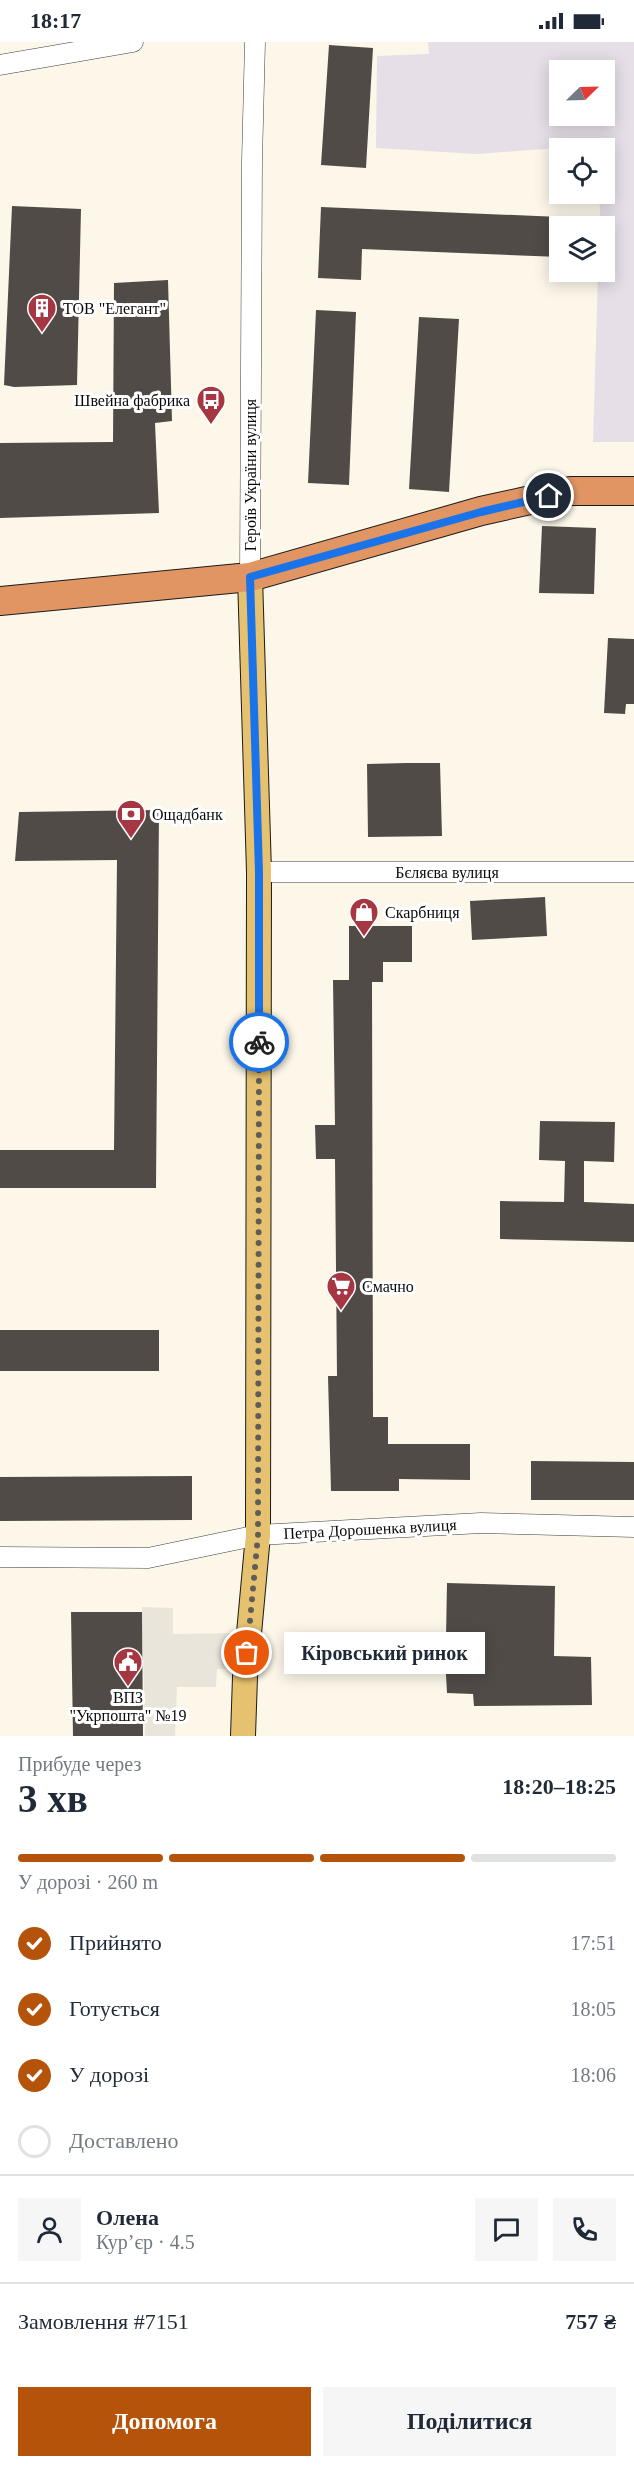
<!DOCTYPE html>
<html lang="uk">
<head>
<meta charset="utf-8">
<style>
  :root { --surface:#fff; --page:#f6f6f7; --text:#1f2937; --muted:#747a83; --line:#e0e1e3; --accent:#b45309 }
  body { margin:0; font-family:Georgia,serif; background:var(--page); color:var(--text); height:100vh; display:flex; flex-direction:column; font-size:22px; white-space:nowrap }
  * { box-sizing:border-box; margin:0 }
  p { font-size:20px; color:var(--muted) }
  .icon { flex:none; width:33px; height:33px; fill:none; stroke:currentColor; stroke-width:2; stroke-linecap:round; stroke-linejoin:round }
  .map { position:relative; height:1694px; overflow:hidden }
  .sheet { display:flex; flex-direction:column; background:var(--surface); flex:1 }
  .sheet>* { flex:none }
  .needle { width:39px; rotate:67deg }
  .buttons { position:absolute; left:549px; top:18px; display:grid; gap:12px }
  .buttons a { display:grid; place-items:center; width:66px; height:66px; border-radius:0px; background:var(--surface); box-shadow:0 3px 15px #0003; font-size:30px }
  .pin { position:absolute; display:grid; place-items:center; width:51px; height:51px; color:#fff; margin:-26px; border:3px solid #fff; border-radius:50%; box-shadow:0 2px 6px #0007 }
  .courier { position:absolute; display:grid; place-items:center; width:60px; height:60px; margin:-30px; border:4px solid #1a73e8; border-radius:50%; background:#fff; color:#222; box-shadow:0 2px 8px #0007 }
  .bubble { position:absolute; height:42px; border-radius:0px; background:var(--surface); box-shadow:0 3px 15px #0003; font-size:20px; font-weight:700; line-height:42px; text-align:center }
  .summary em { font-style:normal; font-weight:700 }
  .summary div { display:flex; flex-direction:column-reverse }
  .summary { display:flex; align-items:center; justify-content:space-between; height:102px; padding:0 18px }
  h1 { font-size:39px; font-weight:700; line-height:45px }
  .bar { display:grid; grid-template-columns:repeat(4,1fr); gap:9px 6px; align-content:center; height:72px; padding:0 18px }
  .bar i { height:8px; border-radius:4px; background:var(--line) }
  .bar .selected { background:var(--accent) }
  .bar p { grid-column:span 4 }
  .line { display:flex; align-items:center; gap:15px; padding:0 18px; border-top:2px solid var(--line) }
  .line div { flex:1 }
  .round { display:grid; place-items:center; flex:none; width:63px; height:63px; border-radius:0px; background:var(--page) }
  ol { padding:0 18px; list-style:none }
  li { display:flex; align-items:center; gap:18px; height:66px }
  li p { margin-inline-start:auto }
  li .icon { padding:6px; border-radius:50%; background:var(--accent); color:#fff; stroke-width:4 }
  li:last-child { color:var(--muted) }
  li i { width:33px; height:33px; border:3px solid var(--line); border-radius:50% }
  .primary-button { display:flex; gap:12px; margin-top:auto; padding:12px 18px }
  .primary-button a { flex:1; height:69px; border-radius:0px; background:var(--accent); color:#fff; font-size:24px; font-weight:700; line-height:69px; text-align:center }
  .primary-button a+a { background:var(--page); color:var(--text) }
  .status { display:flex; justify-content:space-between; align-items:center; height:42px; padding:0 30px; background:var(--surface); direction:ltr }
  .status svg { height:16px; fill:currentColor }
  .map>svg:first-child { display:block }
  .industrial { fill:#e6dfe8; fill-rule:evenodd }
  .plaza { fill:#eae5db }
  .building { fill:#514b48 }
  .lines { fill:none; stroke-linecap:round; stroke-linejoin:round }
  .minor-casing { stroke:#3d3d3d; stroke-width:21 }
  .major-casing { stroke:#1b1b1b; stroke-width:26 }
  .highway-casing { stroke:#1b1b1b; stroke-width:30 }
  .minor { stroke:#fff; stroke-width:20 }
  .major { stroke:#e6c270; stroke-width:24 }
  .highway { stroke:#e09563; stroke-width:28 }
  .done { stroke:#5f5d58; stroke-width:6; stroke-dasharray:0 10.8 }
  .route { stroke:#1a73e8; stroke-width:8 }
  .labels { text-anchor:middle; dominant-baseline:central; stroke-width:6; stroke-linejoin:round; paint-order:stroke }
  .poi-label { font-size:16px; fill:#0a0a0a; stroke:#fff; text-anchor:start }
  .street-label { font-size:16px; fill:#0a0a0a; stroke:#fff }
</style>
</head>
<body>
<div class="status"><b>18:17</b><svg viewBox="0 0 49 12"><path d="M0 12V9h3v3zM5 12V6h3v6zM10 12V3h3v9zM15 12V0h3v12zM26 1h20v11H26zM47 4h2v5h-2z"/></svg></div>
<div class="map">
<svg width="634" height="1694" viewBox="0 0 634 1694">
  <rect width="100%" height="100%" fill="#fcf7e9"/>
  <!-- industrial -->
  <path class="industrial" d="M428,0H634V400H593L598,230H604V184H600V164L595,152H604V106H560L477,112L376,106L377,14L429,12ZM560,28H604V74H560Z"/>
  <!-- plaza -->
  <path class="plaza" d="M142,1565L173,1566V1592L238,1591L237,1627H217L216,1645H177L175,1694H145Z"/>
  <!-- building -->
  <path class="building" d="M329,3L373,6L366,126L321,123Z
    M12,164L81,167L77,343L14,345L4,343Z
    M321,165L560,175V215L362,207L361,238L318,236Z
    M168,238L172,379L155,381L159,471L0,476V401L113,400L114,241Z
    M316,268L356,270L349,443L308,441Z
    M419,275L459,277L449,450L409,447Z
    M542,484L596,486L594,552L539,551Z
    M608,596L634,597V662H626L625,672L604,671Z
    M406,721H440L442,794L368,795L367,722Z
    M159,768L156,1146H0V1108H114L117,818L15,819L19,770Z
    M545,855L547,894L472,898L470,859Z
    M349,884H412V920H383V940H372L373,1375H388V1402H470V1438L399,1437V1449H331L328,1334H337L335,1117H316L315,1083H335L333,938H349Z
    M540,1079L615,1080L614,1120L584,1119V1160L634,1162V1200L500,1197V1159L564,1160L565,1119L539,1118Z
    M0,1288H159V1329H0Z
    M531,1419L634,1420V1458H531Z
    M192,1434V1478L0,1479V1435Z
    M447,1541L555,1544L554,1614L591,1615L592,1663L474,1664L473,1652L447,1651L445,1615L438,1614V1595H446Z
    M71,1570H142L143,1694H73Z"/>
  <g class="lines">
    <!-- minor casing -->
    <g class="minor-casing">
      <path id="minor" d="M0,23L133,0
        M250,535L252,119L255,0
        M259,830H634
        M0,1515L148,1516L258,1493L481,1481L634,1485"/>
    </g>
    <!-- major casing -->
    <g class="major-casing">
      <path id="major" d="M243,1694L245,1635L258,1493L259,830L250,535"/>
    </g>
    <!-- highway casing -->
    <g class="highway-casing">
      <path id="highway" d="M0,559L250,535L481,469L571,449H634"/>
    </g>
    <!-- minor -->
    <use href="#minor" class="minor"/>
    <!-- major -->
    <use href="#major" class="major"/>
    <!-- highway -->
    <use href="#highway" class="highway"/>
  </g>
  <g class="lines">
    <!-- done -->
    <path class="done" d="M247,1611L258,1493L259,1000"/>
    <!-- route -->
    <path class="route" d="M259,1000V830L250,535L481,470L549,454"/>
  </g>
  <!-- icons -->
  <defs>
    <g id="building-pin" transform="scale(1.5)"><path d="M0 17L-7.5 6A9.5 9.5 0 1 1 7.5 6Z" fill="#a63641" stroke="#fff"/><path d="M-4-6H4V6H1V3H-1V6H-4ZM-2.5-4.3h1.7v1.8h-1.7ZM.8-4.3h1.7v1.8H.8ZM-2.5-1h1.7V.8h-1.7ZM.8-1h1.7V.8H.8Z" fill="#fff"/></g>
    <g id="bus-pin" transform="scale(1.5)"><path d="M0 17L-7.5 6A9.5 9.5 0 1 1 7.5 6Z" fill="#a63641" stroke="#fff"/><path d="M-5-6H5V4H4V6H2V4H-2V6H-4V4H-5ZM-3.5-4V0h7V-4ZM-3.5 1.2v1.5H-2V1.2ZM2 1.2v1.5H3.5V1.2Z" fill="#fff"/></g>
    <g id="bank-pin" transform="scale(1.5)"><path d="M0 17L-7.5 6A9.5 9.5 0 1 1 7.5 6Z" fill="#a63641" stroke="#fff"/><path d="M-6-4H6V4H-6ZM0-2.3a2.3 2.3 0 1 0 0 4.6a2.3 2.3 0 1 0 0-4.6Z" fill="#fff"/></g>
    <g id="shop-pin" transform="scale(1.5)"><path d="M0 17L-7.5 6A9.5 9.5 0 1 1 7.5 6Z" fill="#a63641" stroke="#fff"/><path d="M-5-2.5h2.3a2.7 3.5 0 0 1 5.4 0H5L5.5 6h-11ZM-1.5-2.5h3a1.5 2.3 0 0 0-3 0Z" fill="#fff"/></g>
    <g id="supermarket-pin" transform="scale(1.5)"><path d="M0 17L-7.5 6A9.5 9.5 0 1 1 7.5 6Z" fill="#a63641" stroke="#fff"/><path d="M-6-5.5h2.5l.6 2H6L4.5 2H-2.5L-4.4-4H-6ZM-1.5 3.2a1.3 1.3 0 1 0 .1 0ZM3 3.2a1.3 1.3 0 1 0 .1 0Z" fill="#fff"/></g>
    <g id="civic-pin" transform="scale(1.5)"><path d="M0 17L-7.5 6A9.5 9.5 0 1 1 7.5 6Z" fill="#a63641" stroke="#fff"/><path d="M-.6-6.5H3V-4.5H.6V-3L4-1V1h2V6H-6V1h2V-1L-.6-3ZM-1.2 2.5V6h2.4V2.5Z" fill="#fff"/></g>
  </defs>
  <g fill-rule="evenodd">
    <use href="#building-pin" x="42" y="266"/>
    <use href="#bus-pin" x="211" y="358"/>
    <use href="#bank-pin" x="131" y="772"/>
    <use href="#shop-pin" x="364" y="870"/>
    <use href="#supermarket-pin" x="341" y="1244"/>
    <use href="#civic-pin" x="128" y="1620"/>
  </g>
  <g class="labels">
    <!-- poi labels -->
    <g class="poi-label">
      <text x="63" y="266">ТОВ "Елегант"</text>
      <text x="190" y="358" text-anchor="end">Швейна фабрика</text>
      <text x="152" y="772">Ощадбанк</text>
      <text x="385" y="870">Скарбниця</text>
      <text x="362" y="1244">Смачно</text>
      <text x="128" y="1655" text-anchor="middle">ВПЗ<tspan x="128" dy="18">"Укрпошта" №19</tspan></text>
    </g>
    <!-- street labels -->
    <g class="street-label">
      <text transform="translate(250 433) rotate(-90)">Героїв України вулиця</text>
      <text x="447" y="830">Бєляєва вулиця</text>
      <text transform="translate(370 1487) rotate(-3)">Петра Дорошенка вулиця</text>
    </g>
  </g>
</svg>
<div class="buttons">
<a><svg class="needle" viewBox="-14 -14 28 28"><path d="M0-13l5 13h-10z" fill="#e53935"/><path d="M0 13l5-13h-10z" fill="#747a83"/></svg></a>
<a><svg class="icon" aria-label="locate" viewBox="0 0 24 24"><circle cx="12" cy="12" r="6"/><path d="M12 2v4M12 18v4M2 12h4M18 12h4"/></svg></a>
<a><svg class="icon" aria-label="layers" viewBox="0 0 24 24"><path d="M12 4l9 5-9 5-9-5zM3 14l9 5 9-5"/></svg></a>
</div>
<div class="pin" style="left:247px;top:1611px;background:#ea580c"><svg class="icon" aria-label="bag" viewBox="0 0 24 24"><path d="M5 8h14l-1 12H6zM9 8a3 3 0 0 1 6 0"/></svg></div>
<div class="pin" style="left:549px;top:454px;background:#1f2937"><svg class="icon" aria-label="home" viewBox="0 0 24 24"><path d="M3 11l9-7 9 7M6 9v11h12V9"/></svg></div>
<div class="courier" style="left:259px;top:1000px"><svg class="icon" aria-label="bike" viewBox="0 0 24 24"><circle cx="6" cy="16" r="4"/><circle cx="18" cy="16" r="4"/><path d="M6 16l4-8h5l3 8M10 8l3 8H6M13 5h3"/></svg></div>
<div class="bubble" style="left:284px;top:1590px;width:201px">Кіровський ринок</div>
</div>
<section class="sheet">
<div class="summary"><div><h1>3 хв</h1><p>Прибуде через</p></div><em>18:20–18:25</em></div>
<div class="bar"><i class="selected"></i><i class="selected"></i><i class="selected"></i><i></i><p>У дорозі · 260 m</p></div>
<ol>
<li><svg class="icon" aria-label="check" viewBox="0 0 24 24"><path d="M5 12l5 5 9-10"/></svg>Прийнято<p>17:51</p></li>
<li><svg class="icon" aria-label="check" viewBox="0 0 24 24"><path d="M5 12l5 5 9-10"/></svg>Готується<p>18:05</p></li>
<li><svg class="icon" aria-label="check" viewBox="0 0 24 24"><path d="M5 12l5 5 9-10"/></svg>У дорозі<p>18:06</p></li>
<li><i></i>Доставлено</li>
</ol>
<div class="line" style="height:108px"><a class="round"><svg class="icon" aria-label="person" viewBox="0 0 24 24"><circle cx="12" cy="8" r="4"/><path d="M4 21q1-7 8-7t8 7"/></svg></a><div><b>Олена</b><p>Кур’єр · 4.5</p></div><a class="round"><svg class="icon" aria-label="chat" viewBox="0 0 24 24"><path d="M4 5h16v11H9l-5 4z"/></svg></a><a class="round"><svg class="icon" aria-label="phone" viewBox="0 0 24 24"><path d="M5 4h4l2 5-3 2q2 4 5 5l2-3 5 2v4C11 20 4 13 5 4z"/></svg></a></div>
<div class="line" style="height:78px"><div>Замовлення #7151</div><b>757 ₴</b></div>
<div class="primary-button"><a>Допомога</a><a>Поділитися</a></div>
</section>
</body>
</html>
